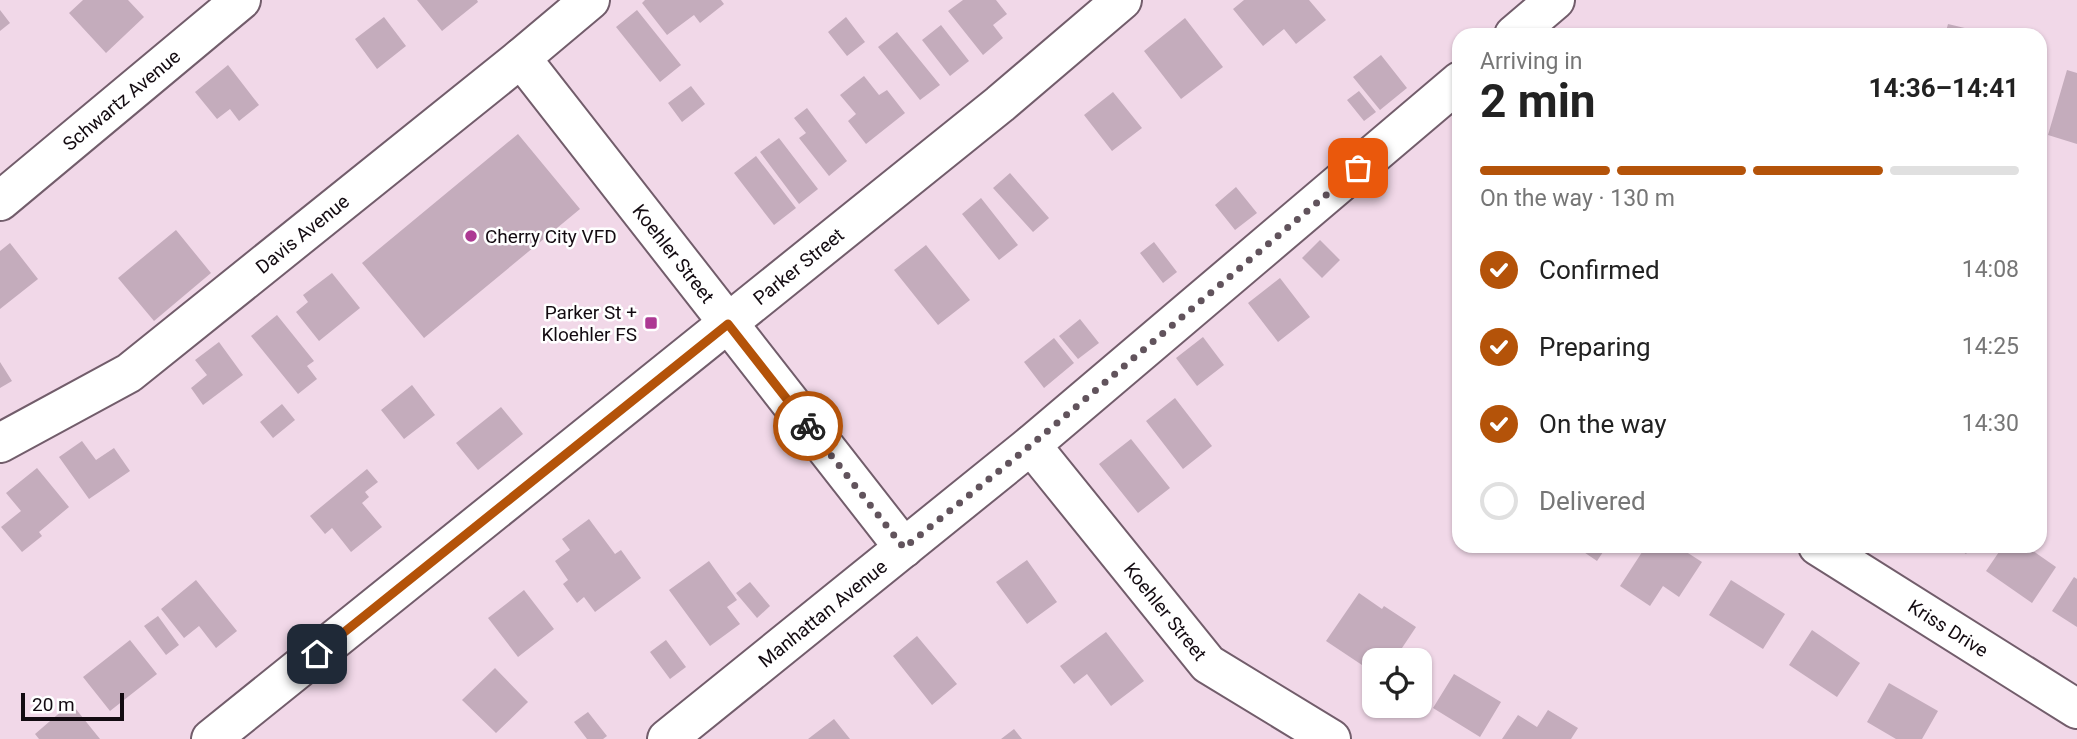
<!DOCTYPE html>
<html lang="en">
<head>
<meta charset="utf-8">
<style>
  :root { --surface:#fff; --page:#f2f2f2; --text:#222; --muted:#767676; --line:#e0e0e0; --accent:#b45309 }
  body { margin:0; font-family:Roboto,sans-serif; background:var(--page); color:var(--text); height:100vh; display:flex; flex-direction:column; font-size:26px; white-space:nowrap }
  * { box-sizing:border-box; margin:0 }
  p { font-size:23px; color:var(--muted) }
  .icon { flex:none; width:38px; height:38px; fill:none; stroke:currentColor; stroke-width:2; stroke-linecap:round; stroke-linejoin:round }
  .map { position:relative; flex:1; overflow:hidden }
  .details { position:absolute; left:1452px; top:28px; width:595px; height:525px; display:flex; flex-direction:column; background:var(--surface); border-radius:21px; box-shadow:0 2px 5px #0004 }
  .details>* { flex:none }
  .buttons { position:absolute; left:1362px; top:648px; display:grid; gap:14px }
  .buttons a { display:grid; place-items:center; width:70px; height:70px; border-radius:14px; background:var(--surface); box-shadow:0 2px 5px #0004; font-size:35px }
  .scale { position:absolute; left:21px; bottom:18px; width:103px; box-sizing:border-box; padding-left:7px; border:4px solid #130b11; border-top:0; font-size:19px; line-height:24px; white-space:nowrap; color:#130b11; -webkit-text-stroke:5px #fff; paint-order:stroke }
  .pin { position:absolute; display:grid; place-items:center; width:60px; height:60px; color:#fff; margin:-30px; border-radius:14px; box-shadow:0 4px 10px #0006 }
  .courier { position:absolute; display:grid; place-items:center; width:70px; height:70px; margin:-35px; border:5px solid #b45309; border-radius:50%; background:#fff; color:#222; box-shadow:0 2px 9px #0007 }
  .head em { font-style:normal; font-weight:700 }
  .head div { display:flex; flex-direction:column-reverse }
  .head { display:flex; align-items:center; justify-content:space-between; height:119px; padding:0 28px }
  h1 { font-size:46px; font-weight:700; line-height:52px }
  .bar { display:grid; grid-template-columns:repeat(4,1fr); gap:10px 7px; align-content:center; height:84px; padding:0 28px }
  .bar i { height:9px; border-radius:5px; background:var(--line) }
  .bar .selected { background:var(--accent) }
  .bar p { grid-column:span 4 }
  ol { padding:0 28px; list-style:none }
  li { display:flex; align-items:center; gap:21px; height:77px }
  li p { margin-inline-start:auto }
  li .icon { padding:7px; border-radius:50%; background:var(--accent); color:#fff; stroke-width:4 }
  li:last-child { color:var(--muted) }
  li i { width:38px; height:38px; border:4px solid var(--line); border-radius:50% }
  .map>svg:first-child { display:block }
  .building { fill:#c4acbc }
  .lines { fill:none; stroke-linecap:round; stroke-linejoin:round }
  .street-casing { stroke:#725d6b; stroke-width:42 }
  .secondary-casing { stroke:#725d6b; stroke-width:42 }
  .street { stroke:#fff; stroke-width:38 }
  .secondary { stroke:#fff; stroke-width:38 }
  .done { stroke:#61535c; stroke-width:7; stroke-dasharray:0 12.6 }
  .route { stroke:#b45309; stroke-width:9 }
  .poi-dot { fill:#ad3993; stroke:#fff; stroke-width:2.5 }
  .labels { text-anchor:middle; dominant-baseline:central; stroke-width:5; stroke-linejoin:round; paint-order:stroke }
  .street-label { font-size:19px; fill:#130b11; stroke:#fff }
  .poi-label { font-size:19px; fill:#130b11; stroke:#fff; text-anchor:start }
</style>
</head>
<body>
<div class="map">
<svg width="2077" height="739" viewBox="0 0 2077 739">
  <rect width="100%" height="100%" fill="#f1d8e8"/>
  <!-- building -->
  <path class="building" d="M83,0H128L144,17L106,53L69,13Z
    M417,0H477L478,2L442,31Z
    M645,0H721L724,4L700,23L694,15L667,35L642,3Z
    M963,0H996L1007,14L993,25L1003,38L983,55L948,11Z
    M1244,0H1309L1326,20L1296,44L1284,29L1263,46L1233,9Z
    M0,10L10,23L0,31Z
    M637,10L681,65L660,82L616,27Z
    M384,17L406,46L377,69L355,39Z
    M846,17L865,42L847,56L828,32Z
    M1185,18L1223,67L1181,99L1144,51Z
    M1948,24L1973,30L1971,35H1945Z
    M941,25L969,61L950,76L922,40Z
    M897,32L940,85L920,100L878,47Z
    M1381,55L1407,88L1380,110L1353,77Z
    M228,65L259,105L239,121L230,109L217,119L195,92Z
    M2067,70L2077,73V144L2048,135Z
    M864,76L879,95L887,90L905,113L866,144L848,121L856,114L840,95Z
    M691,86L705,104L682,122L668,103Z
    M1359,91L1376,112L1364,121L1347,100Z
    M1113,92L1142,128L1112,151L1084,115Z
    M807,108L847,161L829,176L799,138L806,133L794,118Z
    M518,134L580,209L424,338L362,263Z
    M779,138L818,189L799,204L760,152Z
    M756,156L796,208L774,225L734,173Z
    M1010,173L1049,218L1033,232L993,188Z
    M1236,187L1257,213L1235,230L1215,205Z
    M981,198L1018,245L999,260L962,214Z
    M176,230L211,273L154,321L118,278Z
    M1320,240L1340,260L1322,278L1302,258Z
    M1154,242L1177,272L1163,283L1140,253Z
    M10,243L38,279L0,309V251Z
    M926,245L970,300L938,325L894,270Z
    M332,273L360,308L319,341L296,312L308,302L303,295Z
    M1280,278L1310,317L1278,342L1248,303Z
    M277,315L314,361L307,366L317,379L298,394L251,336Z
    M1080,319L1099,343L1078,359L1059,336Z
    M1203,337L1224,365L1197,386L1176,358Z
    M1054,338L1074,363L1044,388L1024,362Z
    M219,342L243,375L203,405L191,388L207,375L195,360Z
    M0,362L12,381L0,388Z
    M412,385L435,415L404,439L381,410Z
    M1175,398L1212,446L1183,469L1146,421Z
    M282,404L295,420L273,438L260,422Z
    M501,407L523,434L478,470L456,443Z
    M1131,439L1170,488L1138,513L1099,464Z
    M82,441L96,460L114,448L130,471L89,499L59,457Z
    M37,468L69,507L39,532L42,536L22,552L1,527L21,511L6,493Z
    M367,469L378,482L365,492L369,497L362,503L382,527L351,552L332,528L325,534L310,516Z
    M589,519L615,554L621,550L641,578L595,612L584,597L577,603L563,584L568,580L555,561L570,550L562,539Z
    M1575,546H1607L1597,561Z
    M1646,546H1677L1702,562L1679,597L1663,586L1650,606L1620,586Z
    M1955,546H1972L1966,554Z
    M2003,546H2026L2056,567L2032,603L1986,571Z
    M1027,560L1057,602L1027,624L996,582Z
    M709,561L737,600L727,607L740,624L710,646L669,590Z
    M2074,577L2077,579V627L2052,611Z
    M196,580L237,631L216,648L199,626L184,638L161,609Z
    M1731,580L1785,614L1763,649L1709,615Z
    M750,582L770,606L757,618L736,593Z
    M524,590L554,629L518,657L488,618Z
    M1359,593L1382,609L1384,606L1416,627L1394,660H1374V673L1326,641Z
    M158,616L179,645L166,655L144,626Z
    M1812,630L1860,663L1837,697L1789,665Z
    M1106,632L1144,681L1111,706L1087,674L1074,684L1060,666Z
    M917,636L957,684L932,705L893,656Z
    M130,640L157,674L110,711L83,677Z
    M666,640L686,667L670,679L650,652Z
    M495,668L528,702L496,733L462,700Z
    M1454,674L1501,702L1480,737L1433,708Z
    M1889,683L1938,711L1922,739H1896L1867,722Z
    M71,703L100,739H39L35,734Z
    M1548,710L1578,728L1571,739H1502L1518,715L1537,727Z
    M588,712L607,736L603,739H587L574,722Z
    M834,719L850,739H808Z
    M1014,729L1022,739H1001Z"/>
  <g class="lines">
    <!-- street casing -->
    <g class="street-casing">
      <g id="street">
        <path d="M1514,35L1555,0"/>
        <path id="s1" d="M521,58L904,548"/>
        <path id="s2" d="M0,201L241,0"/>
        <path id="s3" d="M0,443L129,373L521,58L590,0"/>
        <path id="s4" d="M1031,445L1208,664L1331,739"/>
        <path id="s5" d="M1818,546L2077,709"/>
        <path id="s6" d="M667,739L1031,445L1460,81"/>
      </g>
    </g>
    <!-- secondary casing -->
    <g class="secondary-casing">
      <g id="secondary">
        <path id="s7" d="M211,739L1000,104L1122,0"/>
      </g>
    </g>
    <!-- street -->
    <use href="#street" class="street"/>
    <!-- secondary -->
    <use href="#secondary" class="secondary"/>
  </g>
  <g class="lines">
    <!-- done -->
    <path class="done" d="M808,426L904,548L1031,445L1358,168"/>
    <!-- route -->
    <path class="route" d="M317,654L728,324L808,426"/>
  </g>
  <!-- markers -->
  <g class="poi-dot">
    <circle cx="471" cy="236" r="7"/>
    <rect x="644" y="316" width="14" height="14" rx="3.5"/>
  </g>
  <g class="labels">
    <!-- street labels -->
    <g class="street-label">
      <text stroke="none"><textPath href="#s2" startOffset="158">Schwartz Avenue</textPath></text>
      <text stroke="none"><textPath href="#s3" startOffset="369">Davis Avenue</textPath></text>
      <text stroke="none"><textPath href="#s1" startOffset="248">Koehler Street</textPath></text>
      <text stroke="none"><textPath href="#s7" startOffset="754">Parker Street</textPath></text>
      <text stroke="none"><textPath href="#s4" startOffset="214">Koehler Street</textPath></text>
      <text stroke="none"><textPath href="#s6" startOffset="200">Manhattan Avenue</textPath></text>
      <text stroke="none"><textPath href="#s5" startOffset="154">Kriss Drive</textPath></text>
    </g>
    <!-- poi labels -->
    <g class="poi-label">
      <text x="485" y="236">Cherry City VFD</text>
      <text x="637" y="312" text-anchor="end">Parker St +<tspan x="637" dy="22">Kloehler FS</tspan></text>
    </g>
  </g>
</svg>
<div class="buttons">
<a><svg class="icon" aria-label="locate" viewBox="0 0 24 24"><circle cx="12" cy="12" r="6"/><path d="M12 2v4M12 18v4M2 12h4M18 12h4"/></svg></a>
</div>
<div class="scale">20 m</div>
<div class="pin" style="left:1358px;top:168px;background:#ea580c"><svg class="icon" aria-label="bag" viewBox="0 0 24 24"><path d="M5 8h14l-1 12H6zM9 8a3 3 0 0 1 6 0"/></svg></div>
<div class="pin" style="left:317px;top:654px;background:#1f2937"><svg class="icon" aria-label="home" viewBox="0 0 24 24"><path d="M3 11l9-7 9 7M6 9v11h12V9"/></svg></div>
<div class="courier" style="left:808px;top:426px"><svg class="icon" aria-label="bike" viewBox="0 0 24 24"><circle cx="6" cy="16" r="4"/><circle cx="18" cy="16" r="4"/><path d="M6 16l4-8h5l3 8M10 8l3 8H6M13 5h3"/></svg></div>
<section class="details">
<div class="head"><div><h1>2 min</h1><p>Arriving in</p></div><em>14:36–14:41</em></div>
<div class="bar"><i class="selected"></i><i class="selected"></i><i class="selected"></i><i></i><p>On the way · 130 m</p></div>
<ol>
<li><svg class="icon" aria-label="check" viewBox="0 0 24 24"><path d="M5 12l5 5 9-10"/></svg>Confirmed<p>14:08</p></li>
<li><svg class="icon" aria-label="check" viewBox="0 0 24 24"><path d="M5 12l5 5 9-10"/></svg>Preparing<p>14:25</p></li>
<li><svg class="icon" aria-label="check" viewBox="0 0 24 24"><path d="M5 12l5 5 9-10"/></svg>On the way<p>14:30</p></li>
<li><i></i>Delivered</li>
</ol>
</section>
</div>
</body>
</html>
